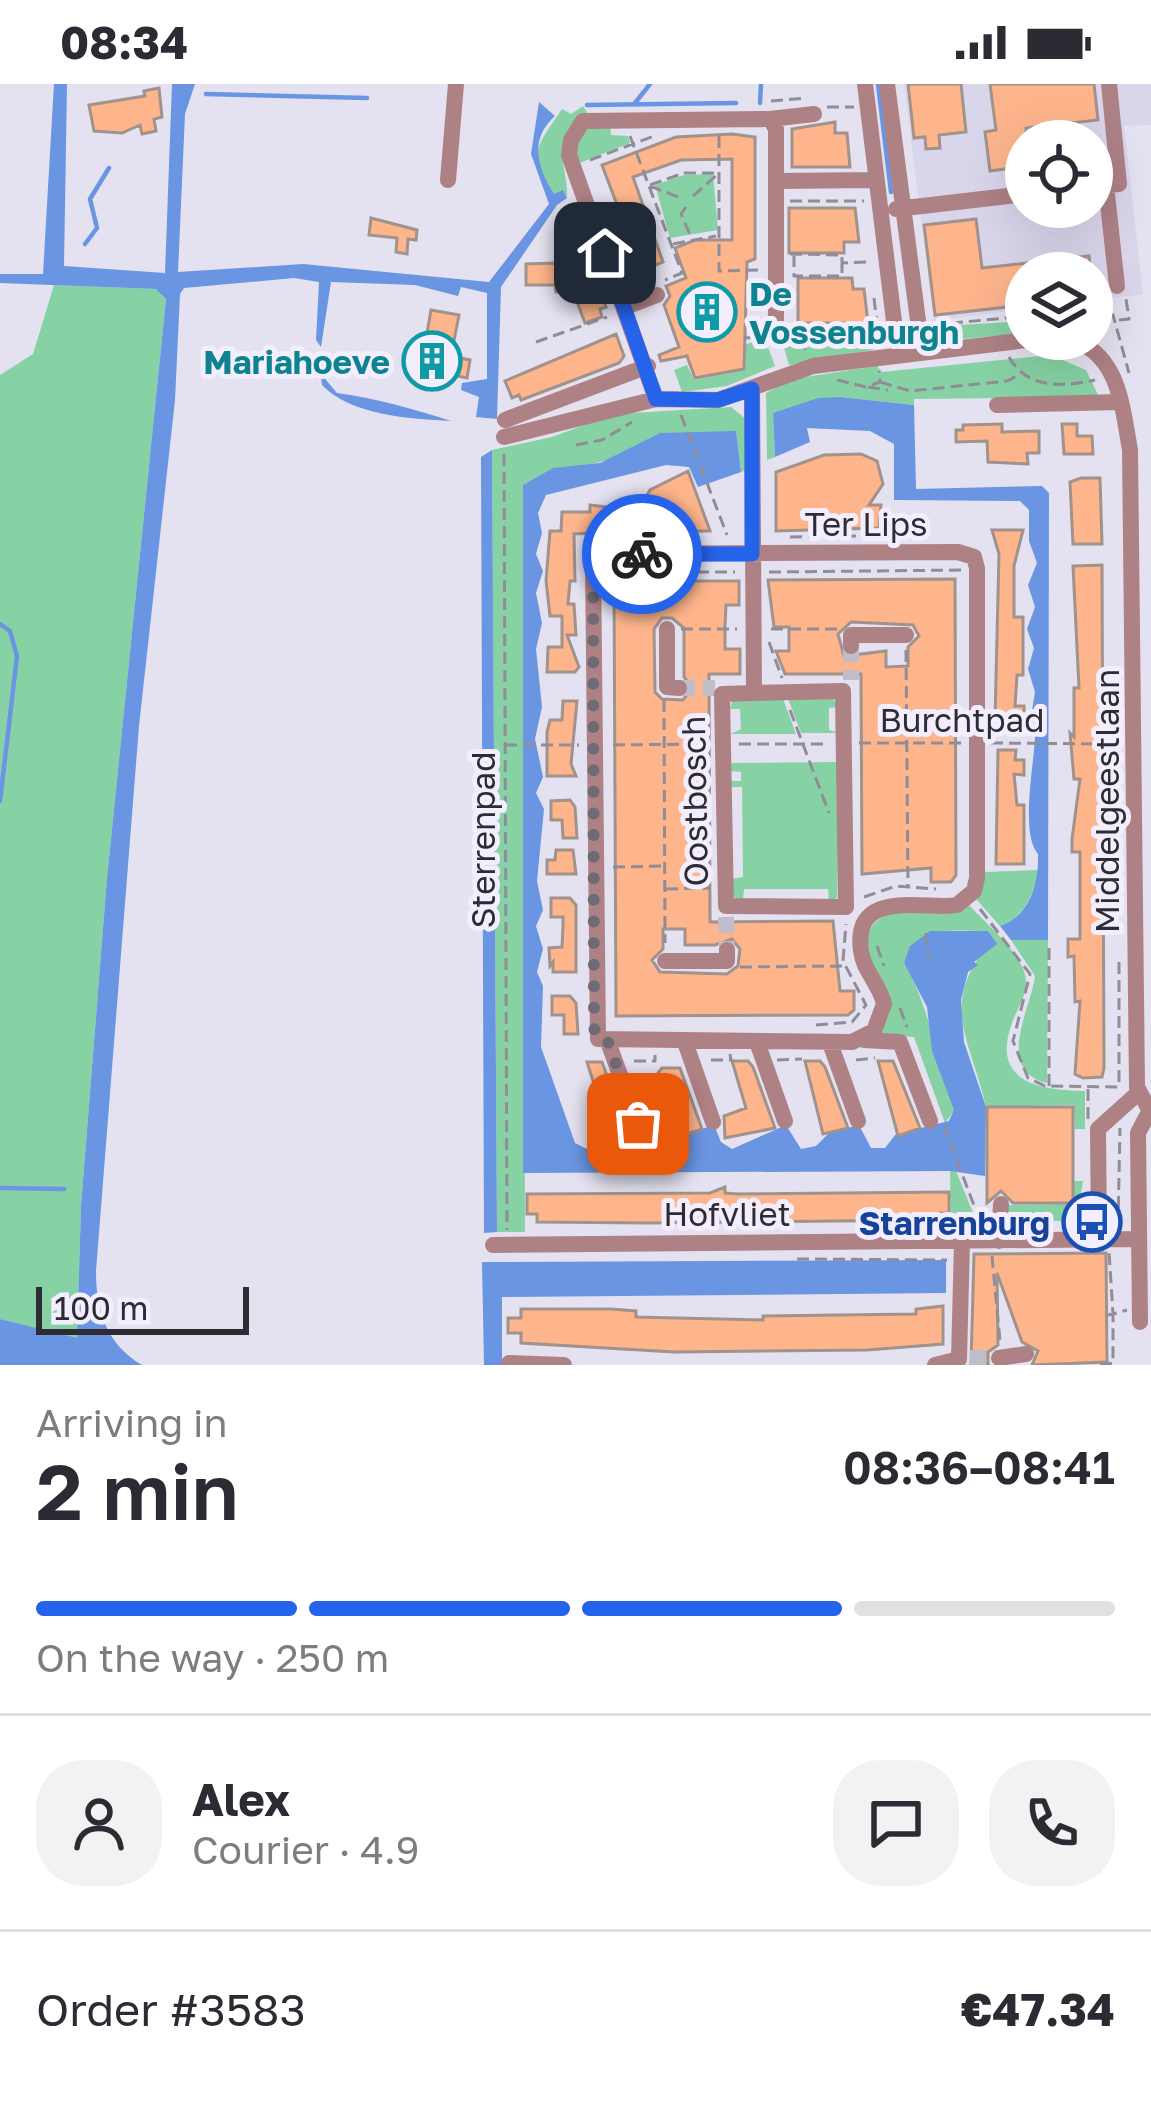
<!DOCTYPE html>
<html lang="en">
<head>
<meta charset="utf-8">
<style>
  :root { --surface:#fff; --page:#f2f2f3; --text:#2b2b33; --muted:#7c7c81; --line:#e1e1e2; --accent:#2563eb }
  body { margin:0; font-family:"Golos Text",sans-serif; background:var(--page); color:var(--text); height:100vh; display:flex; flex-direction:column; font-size:45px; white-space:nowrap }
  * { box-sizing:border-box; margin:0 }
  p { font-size:39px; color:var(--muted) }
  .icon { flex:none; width:66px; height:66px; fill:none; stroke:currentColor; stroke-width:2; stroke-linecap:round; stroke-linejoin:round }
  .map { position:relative; height:1281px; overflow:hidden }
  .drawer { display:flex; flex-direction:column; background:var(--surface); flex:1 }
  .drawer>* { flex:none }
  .fabs { position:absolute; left:1005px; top:36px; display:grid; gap:24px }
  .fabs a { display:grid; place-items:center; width:108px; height:108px; border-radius:50%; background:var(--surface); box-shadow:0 12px 48px #0002; font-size:60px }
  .scale { position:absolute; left:36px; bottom:30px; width:213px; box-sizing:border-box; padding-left:12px; border:6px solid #2e2c32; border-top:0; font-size:33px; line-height:42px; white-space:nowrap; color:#2e2c32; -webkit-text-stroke:9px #f2eefd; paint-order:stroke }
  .pin { position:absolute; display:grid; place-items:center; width:102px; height:102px; color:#fff; margin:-51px; border-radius:24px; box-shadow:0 6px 18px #0006 }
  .courier { position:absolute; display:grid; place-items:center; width:120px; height:120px; margin:-60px; border:9px solid #2563eb; border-radius:50%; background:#fff; color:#222; box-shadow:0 3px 15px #0007 }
  .head em { font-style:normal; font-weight:600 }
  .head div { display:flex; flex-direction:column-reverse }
  .head { display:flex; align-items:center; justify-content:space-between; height:204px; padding:0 36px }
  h1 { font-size:78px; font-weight:600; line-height:90px }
  .bar { display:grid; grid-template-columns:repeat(4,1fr); gap:18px 12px; align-content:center; height:144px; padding:0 36px }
  .bar i { height:15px; border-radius:9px; background:var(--line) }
  .bar .selected { background:var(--accent) }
  .bar p { grid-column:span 4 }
  .line { display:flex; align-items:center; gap:30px; padding:0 36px; border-top:3px solid var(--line) }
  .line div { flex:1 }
  .round { display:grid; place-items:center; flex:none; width:126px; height:126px; border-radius:48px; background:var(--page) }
  .status { display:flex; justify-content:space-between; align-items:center; height:84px; padding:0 60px; background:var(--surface); direction:ltr }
  .status svg { height:33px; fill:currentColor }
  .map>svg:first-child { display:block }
  .industrial { fill:#d9d6ec; fill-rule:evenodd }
  .green { fill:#87d2a4 }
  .water { fill:#6a95e3 }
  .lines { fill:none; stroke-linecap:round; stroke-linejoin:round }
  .stream { stroke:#6a95e3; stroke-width:4.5 }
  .building { fill:#feb58c; stroke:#a1928b; stroke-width:3; fill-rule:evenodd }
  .minor-tunnel { stroke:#c0bdca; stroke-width:16; stroke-dasharray:16 8; stroke-linecap:butt }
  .path { stroke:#908d98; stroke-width:3; stroke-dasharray:12 6; stroke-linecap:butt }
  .minor { stroke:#ae8185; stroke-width:16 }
  .done { stroke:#6e6b74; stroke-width:12; stroke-dasharray:0 21.6 }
  .route { stroke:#2563eb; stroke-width:15 }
  .labels { text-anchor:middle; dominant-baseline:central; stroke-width:10; stroke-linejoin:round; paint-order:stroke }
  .culture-label { font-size:33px; font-weight:bold; fill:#0d838f; stroke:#f2eefd; text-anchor:start }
  .street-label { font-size:33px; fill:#2e2c32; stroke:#f2eefd }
  .transit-label { font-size:33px; font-weight:bold; fill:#164399; stroke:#f2eefd; text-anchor:end }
</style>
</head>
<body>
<div class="status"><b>08:34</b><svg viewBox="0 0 49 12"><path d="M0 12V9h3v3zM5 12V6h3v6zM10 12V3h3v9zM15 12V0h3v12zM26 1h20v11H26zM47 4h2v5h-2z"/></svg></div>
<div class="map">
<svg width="1151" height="1281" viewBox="0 0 1151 1281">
  <rect width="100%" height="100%" fill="#e4e1f0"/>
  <!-- industrial -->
  <path class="industrial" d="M904,0H1151V41L1124,42L1143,210L1092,217V189H1026V225L934,237ZM1026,57H1092V123H1026Z"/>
  <!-- green -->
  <path class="green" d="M583,22L588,30C546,53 569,85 567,114L563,107L554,111C527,66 537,63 562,25L571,30Z
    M610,39L611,51L628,52L630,59L577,80L574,59L580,47Z
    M713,90L718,146L670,154L655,101L684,91Z
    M54,201L157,205L166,215L107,794L81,1122L77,1255L0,1235V291L33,270Z
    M1026,237V249L942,257L925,243Z
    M872,249L873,266L789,281L780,250Z
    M765,255L775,282L727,302L682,308L674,286L687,281L694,296L745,286L746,260Z
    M1051,271L1086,286L1099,313L914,315V321L841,313L773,329L775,373L767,376L766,309L792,295L877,282L882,288Z
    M731,323L746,335V386L741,388L736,348C687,352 643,367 596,379C568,387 549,387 523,401L525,1148H497L492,366L552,353L614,330Z
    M782,612L796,650H731L741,645L740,625H730L733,615Z
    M787,612L832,613L839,623L829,624V646L839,649H801Z
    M839,678L837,814L829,816L828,805H744L743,816H737L731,809V795L743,793L742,703H731V697H741V688L730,687V679Z
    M1039,786C1033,811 1025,833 1000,842L976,815L985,788Z
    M970,822C987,841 1025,871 1026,897C1027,914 1015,927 1011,942C991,1001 1045,1006 1085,1007V1045H1075L1074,1021L986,1023C970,953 937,919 993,855L988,847C949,847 922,840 904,879C931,925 936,976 955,1026L945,1039L914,953L878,951C882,943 889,934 890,925C893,904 874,891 869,873C853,816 937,821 970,822Z
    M1011,856H1048L1047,999C994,986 1031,925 1035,892Z
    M950,1087H956L981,1148L969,1141L967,1149H951Z
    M1074,1097H1083L1076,1137H1007V1121L1073,1120Z"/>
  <!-- water -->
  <path class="water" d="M54,0H67L64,182L165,189L172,0H195L185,30L178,188L303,180L489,198L549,120L531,70L539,18L555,32C529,55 537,83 554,110L563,106L567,114L557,121L501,203L497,335L476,333L479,313L461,306L462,299L487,295V209L461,203L458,212L415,201L331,198L321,263L316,256L319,198L294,194L184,204L180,210L175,316L139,642L96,1187C96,1226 106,1260 142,1281H0V1235L77,1254L81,1122L107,794L166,215L156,205L0,199V190H43Z
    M319,280H324L326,296L337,309C376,314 417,326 451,337C410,335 350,331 322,301Z
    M841,313L914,321L916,405L1042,402L1049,409L1048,856H1011L1000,842C1030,832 1039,799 1038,770C1020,749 1034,681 1035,653L1028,652L1035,608L1028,585L1034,564L1027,545L1035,523L1028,501L1037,479L1029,457V426L1020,417L894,416V360L870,347L807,344L810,358L775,373L773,329L818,314Z
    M736,347L741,388L698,403L689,383L666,381L546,411L538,429L542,449L536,470L543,487L536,509L542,539L536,565L542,623L535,655L543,693L536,709L544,725L537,797L543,826L536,842L543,865L537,888L543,902L541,963L575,1059L589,1066L605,1052L641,1041L652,1062L663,1066L677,1053L714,1041L721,1058L732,1065L786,1041L801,1065L816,1062L829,1049L859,1041L871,1064H885L896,1050L949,1037L954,1026L932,967L927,923L904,879L910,862L930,847H988L997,860L974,878L978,881L968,888L961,916L964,958L986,1023L985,1092L950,1087L523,1089V401L553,384L600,379L660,349Z
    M492,366L497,1148L484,1149L481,373Z
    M946,1176V1209L502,1213V1281H484L482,1178Z"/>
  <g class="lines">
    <!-- stream -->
    <path class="stream" d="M878,0L891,108
      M206,10L367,14
      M635,19L650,0
      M760,19L761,0
      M587,21L736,19
      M85,160L97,144L90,115L109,84
      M0,540L10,547L17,572L0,717
      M0,1104L64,1105"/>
  </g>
  <!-- building -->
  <path class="building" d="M908,0H961L966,48L939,51L940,64L926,65L925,53L914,54Z
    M990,0H1094L1098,36L1026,44V82L990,87L985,48L996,46Z
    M159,4L162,33L154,35L156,47L142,50L140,41L122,49L94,47L89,21L145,12L144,7Z
    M835,38V49H847L850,83H792V45Z
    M732,50L755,53V175L747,178L744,285L695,294L687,272L661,277L659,271L679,263L664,221L670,212L666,202L686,194L675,164L695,156H732V75L681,76L633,93L663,178L646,185L641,184L602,81L676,53Z
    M789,124H855L859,158H844V169H789Z
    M371,134L417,146L416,156L408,155L407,170L396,168L397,154L369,151Z
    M976,135L982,184L1089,172L1091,189H1026V221L935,231L924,141Z
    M556,179V195L586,188L591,202L597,199L606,223L600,225L602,233L585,239L573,207L556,208L555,201H526V180Z
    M798,194H852L853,205H864L868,239H798Z
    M431,226L459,231L451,272L470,276L467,294L439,288L437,299L419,296Z
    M616,250L624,272L619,279L521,316L519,311L512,314L505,297Z
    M1002,340V348L1039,347V369H1027L1028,380L988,378L987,357L956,358V346H963V341Z
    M1062,340H1077V352H1092L1093,370H1064Z
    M824,371L861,370L877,377L883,400L869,421H881L879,444L776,447V388Z
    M688,387L710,447H636L632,437L650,406Z
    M1081,394H1100L1102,460H1073L1070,398Z
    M590,421L615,424V448L574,450L575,497H570L568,520H574L576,551H567L579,583L575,588H547L548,563H562V532H550L546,497L550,447H561L562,428H590Z
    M992,446H1023L1014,482V533H1023V591H1017L1015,622H1024V636H995L999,470Z
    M1102,481L1104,984L1102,993L1083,994L1075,990L1080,917L1075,918L1074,872L1068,873V855H1080V768H1072V755L1080,695H1074L1070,649L1074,653V604H1079L1073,482Z
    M955,495L956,791L951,798H931V784L862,790L861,590H785L776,567H789V543H774L768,496ZM851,538L913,541L919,552L908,563V582L886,583V567L844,572L838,550Z
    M614,497H739V521H726L725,543V565H740V590H709L710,838L833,837L840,907H854V926L848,931L616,932ZM662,534H672L684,544V593L692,604L683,616L662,615L655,608L654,545ZM663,845H685V861H715L732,855L740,865L738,882L727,890L660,888L652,876L663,865Z
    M563,617H577L571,680L576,692H547V648L550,636H562Z
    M998,666H1016L1015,676H1024V691L1014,690L1017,721H1024V780H996Z
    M570,716L575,723L577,754H563L562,736H551V717Z
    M556,766H573L576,790H547V776H555Z
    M551,814H570L576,821V888H553V878L550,882L549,864L562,863L563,841V833H551Z
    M552,912H570L576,919L578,950H564V931H552Z
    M732,977H748L753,983L775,1044L725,1054L724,1032L746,1024Z
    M805,977H820L825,983L848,1044L823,1050Z
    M878,977H893L920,1044L898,1052Z
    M587,978H602L627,1046L614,1051L606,1038Z
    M662,984H680L702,1045L687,1050L673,1041L665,1020L673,1017L658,989Z
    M987,1023H1073V1119H1013L1001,1107L987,1119Z
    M725,1103V1109L738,1110L949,1108V1129H939V1136L648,1139L537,1138V1130H527V1110L710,1109Z
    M1106,1169L1107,1278L1032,1281L1038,1267L1022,1258L997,1189L998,1261L988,1268V1281H971L974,1170Z
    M943,1222V1260L867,1266L674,1268L521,1259V1249H508V1234H521V1225H611L636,1227V1233L763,1236V1232L916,1230V1225Z"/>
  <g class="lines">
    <!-- minor-tunnel -->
    <path class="minor-tunnel" d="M851,562V596
      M679,604H715
      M726,833L727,866
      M970,1274H999"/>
    <!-- path -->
    <path class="path" d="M771,17L807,14
      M827,23H854
      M630,52L682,189L665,196
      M719,52V187L762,186
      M590,76L654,52
      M650,101L684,89H717
      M650,102L681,114
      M693,112L718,90
      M790,117H864
      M686,123L681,130L691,153
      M673,160L716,152
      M790,170L842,171V179L868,178
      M794,171V192H842V180
      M874,214L877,240
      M1092,225L1113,231L1129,289
      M1119,236L1129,235L1126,215
      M933,241L1026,232
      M790,248L877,245
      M744,254L760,253
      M536,258L607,233
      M804,266L810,248
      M1009,273C1027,305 1061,303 1095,296
      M837,296L866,303L880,298L879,287
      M880,298L910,307L1007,297L1019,291
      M868,303L888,306
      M681,331L727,451
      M576,361L602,356L632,338
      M504,370L507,1146
      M790,453L927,451
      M607,488H735
      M769,488L963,486
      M681,545H737
      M771,545H839
      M769,558L782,594
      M906,566L908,803
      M664,616L665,859
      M790,626L829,729
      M859,659H963
      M991,659L1119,660
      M739,660H825
      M505,661H579
      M613,661L705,660
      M613,783L664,782
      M666,805L711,804
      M864,813L896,802L936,805
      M980,825L1030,890L1013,957L1028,994L1045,1002L1123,1003
      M926,849L929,874
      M877,862L884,882
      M1119,878V1001
      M740,883L844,882
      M900,924L907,943
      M816,941L852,938L866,921L843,877L846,840
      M711,976H731L730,970
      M777,976L802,975
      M856,976L875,974
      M634,977H655V971
      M1049,1002V861
      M1088,1035V1003
      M944,1042L981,1140
      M1118,1142L1120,1044
      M992,1172L1000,1257
      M797,1175L947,1176
      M1108,1231L1113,1230L1109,1168
      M1100,1281L1113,1279V1230L1127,1226"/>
    <!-- minor -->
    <path class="minor" d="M865,0L898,270
      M887,0L922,267
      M770,35L814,30
      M448,96L456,0
      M776,97L876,96
      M1106,101L1117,202
      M1092,103L1119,100L1109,0
      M896,125L1026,110
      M625,223L657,211
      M1068,255C1119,267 1122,322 1130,366L1137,1003L1151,1029
      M752,305L754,609L722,610L726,822L846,823L843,607L754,609
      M656,315L569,71L571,56L583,37L770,35L776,45V248
      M997,321L1121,318
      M505,336L648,282
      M504,353L656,315L718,316L813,282L1035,255
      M958,468L974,473L977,484V794L974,807L957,821C928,827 852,802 861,867C863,886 880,901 884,920L874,947L852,958L598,955L593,478L607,470Z
      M667,545V603L679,604
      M851,562V551H906
      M665,877H727V866
      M864,956L900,958L930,1037
      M608,958L638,1040
      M685,958L713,1038
      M757,958L785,1037
      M830,959L858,1037
      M1099,1156L1098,1045L1137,1010
      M999,1157L1001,1120
      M493,1161L1139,1155
      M1140,1238L1138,1049L1149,1028
      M999,1274L1026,1270
      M509,1279L564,1281
      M935,1281L959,1275L962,1158"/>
  </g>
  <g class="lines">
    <!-- done -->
    <path class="done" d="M638,1040L608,958L598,955L594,944L593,478L607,470H642"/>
    <!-- route -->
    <path class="route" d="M605,169L656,315L718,316L752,305V470H642"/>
  </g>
  <!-- icons -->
  <defs>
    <g id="building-ring" transform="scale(3)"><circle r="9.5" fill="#f2eefd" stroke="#0f9aa8" stroke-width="1.5"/><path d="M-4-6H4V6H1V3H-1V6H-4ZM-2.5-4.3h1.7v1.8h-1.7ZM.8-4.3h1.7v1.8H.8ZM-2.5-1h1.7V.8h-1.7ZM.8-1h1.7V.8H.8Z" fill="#0f9aa8"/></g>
    <g id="bus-ring" transform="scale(3)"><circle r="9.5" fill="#f2eefd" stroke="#1a4fb4" stroke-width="1.5"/><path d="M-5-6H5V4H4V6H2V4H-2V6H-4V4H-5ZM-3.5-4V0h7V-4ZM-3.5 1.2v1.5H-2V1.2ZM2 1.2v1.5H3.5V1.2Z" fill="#1a4fb4"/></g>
  </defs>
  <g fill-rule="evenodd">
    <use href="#building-ring" x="707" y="228"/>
    <use href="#building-ring" x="432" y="277"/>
    <use href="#bus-ring" x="1092" y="1138"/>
  </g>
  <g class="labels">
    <!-- culture labels -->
    <g class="culture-label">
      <text x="749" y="209">De<tspan x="749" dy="38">Vossenburgh</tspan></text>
      <text x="390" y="277" text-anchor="end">Mariahoeve</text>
    </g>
    <!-- street labels -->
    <g class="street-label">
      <text x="866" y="439">Ter Lips</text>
      <text x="962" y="635">Burchtpad</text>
      <text transform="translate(694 717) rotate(-91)">Oostbosch</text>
      <text transform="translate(1106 717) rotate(-90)">Middelgeestlaan</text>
      <text transform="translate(482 756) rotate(-90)">Sterrenpad</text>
      <text x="727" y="1129">Hofvliet</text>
    </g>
    <!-- transit labels -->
    <g class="transit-label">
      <text x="1050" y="1138">Starrenburg</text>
    </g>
  </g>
</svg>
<div class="fabs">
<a><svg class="icon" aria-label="locate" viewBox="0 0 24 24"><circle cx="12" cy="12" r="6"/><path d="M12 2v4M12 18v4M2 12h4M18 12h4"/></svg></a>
<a><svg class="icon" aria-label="layers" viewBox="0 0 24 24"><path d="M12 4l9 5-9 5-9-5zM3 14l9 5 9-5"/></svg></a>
</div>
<div class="scale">100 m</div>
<div class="pin" style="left:638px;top:1040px;background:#ea580c"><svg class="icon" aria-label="bag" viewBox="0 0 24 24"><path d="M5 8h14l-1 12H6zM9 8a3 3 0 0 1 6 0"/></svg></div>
<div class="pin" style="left:605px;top:169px;background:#1f2937"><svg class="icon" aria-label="home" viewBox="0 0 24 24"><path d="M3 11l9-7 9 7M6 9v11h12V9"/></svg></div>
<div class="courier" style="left:642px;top:470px"><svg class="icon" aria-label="bike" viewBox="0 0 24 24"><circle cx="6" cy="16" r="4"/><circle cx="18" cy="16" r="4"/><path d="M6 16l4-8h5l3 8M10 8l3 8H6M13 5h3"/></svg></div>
</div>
<section class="drawer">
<div class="head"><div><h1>2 min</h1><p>Arriving in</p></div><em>08:36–08:41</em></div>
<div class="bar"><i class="selected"></i><i class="selected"></i><i class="selected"></i><i></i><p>On the way · 250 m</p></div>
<div class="line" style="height:216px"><a class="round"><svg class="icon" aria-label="person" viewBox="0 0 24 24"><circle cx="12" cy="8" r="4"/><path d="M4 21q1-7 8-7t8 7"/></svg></a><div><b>Alex</b><p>Courier · 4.9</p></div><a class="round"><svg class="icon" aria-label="chat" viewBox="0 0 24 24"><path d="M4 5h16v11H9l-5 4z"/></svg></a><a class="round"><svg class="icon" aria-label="phone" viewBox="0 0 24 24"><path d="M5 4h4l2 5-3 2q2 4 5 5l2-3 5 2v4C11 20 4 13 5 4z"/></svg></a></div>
<div class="line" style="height:156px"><div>Order #3583</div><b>€47.34</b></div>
</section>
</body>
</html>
